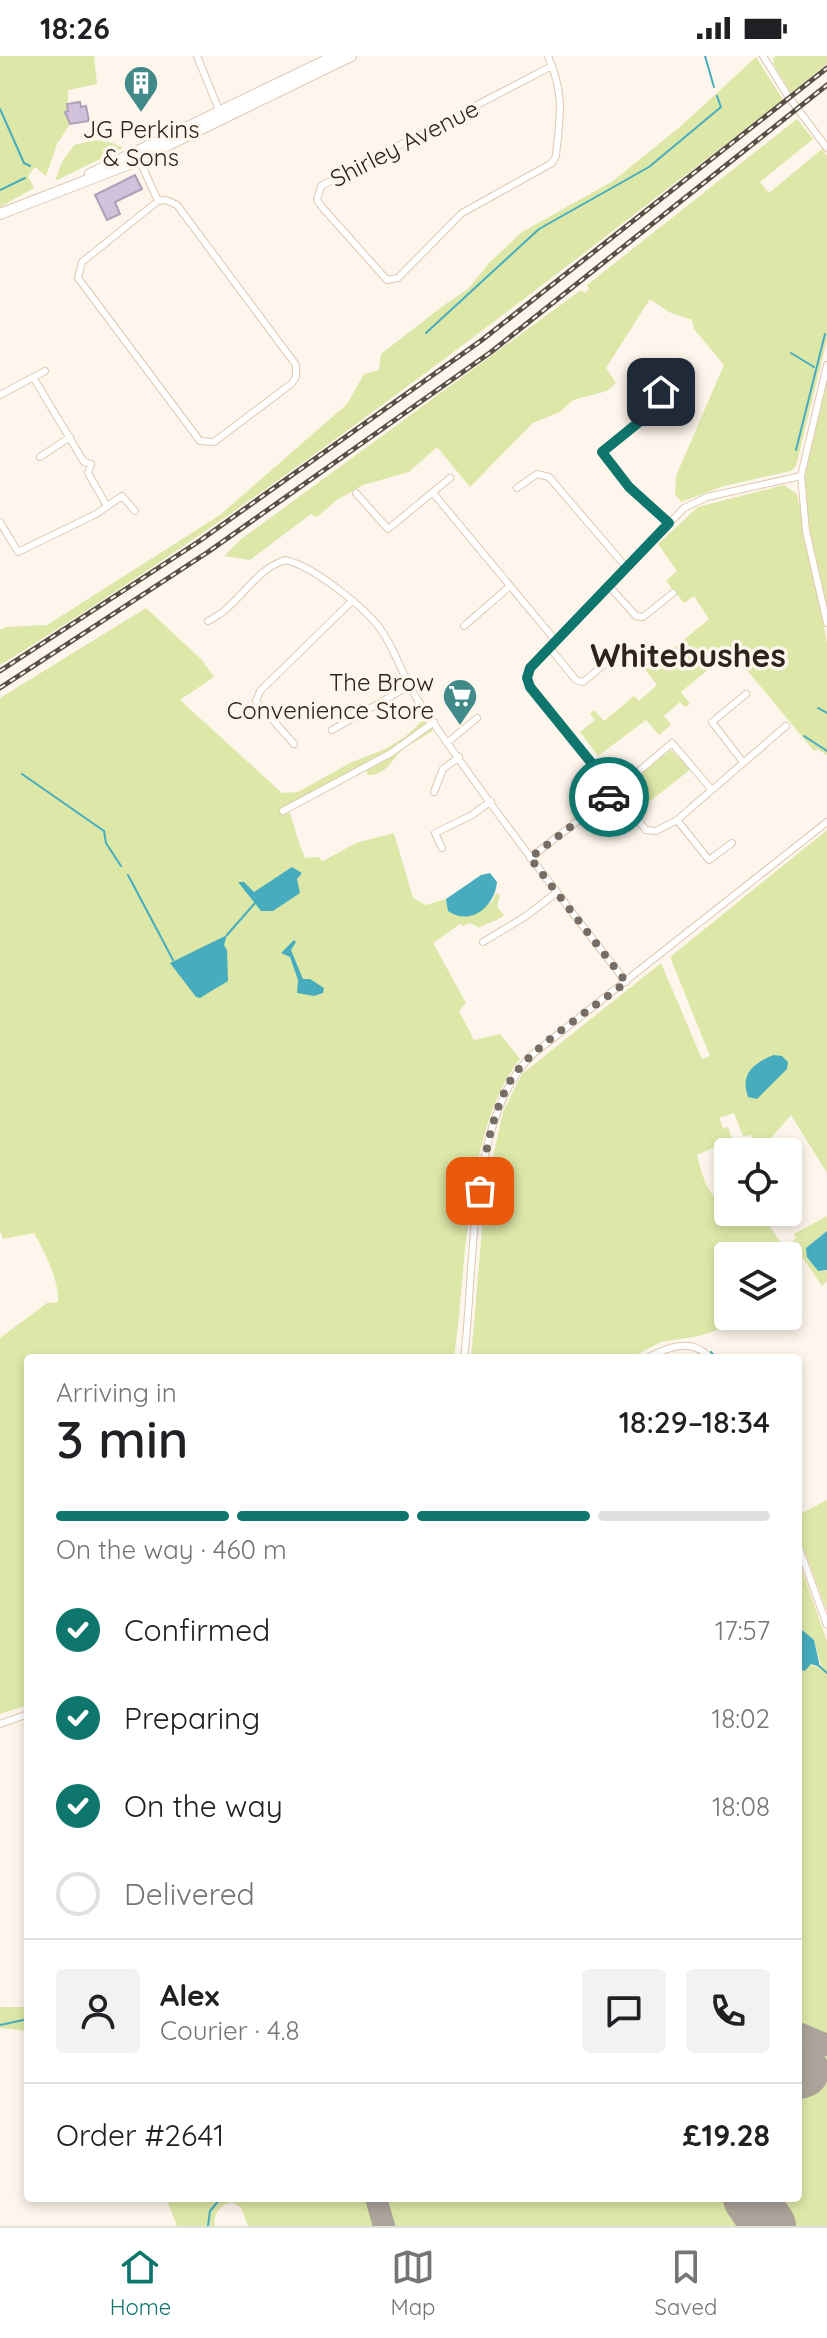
<!DOCTYPE html>
<html lang="en">
<head>
<meta charset="utf-8">
<style>
  :root { --surface:#fff; --page:#f2f2f2; --text:#202124; --muted:#757577; --line:#e0e0e0; --accent:#0f766e }
  body { margin:0; font-family:Quicksand,sans-serif; background:var(--page); color:var(--text); height:100vh; display:flex; flex-direction:column; font-size:30px; white-space:nowrap }
  * { box-sizing:border-box; margin:0 }
  p { font-size:26px; color:var(--muted) }
  .icon { flex:none; width:44px; height:44px; fill:none; stroke:currentColor; stroke-width:2; stroke-linecap:round; stroke-linejoin:round }
  .map { position:relative; flex:1; overflow:hidden }
  .details { position:absolute; left:24px; top:1298px; width:778px; height:848px; display:flex; flex-direction:column; background:var(--surface); border-radius:8px; box-shadow:0 4px 12px #0003 }
  .details>* { flex:none }
  .buttons { position:absolute; left:714px; top:1082px; display:grid; gap:16px }
  .buttons a { display:grid; place-items:center; width:88px; height:88px; border-radius:8px; background:var(--surface); box-shadow:0 4px 12px #0003; font-size:40px }
  .pin { position:absolute; display:grid; place-items:center; width:68px; height:68px; color:#fff; margin:-34px; border-radius:16px; box-shadow:0 4px 12px #0006 }
  .courier { position:absolute; display:grid; place-items:center; width:80px; height:80px; margin:-40px; border:6px solid #0f766e; border-radius:50%; background:#fff; color:#222; box-shadow:0 2px 10px #0007 }
  .overview em { font-style:normal; font-weight:600 }
  .overview div { display:flex; flex-direction:column-reverse }
  .overview { display:flex; align-items:center; justify-content:space-between; height:136px; padding:0 32px }
  h1 { font-size:52px; font-weight:600; line-height:60px }
  .bar { display:grid; grid-template-columns:repeat(4,1fr); gap:12px 8px; align-content:center; height:96px; padding:0 32px }
  .bar i { height:10px; border-radius:6px; background:var(--line) }
  .bar .on { background:var(--accent) }
  .bar p { grid-column:span 4 }
  .line { display:flex; align-items:center; gap:20px; padding:0 32px; border-top:2px solid var(--line) }
  .line div { flex:1 }
  .round { display:grid; place-items:center; flex:none; width:84px; height:84px; border-radius:8px; background:var(--page) }
  ol { padding:0 32px; list-style:none }
  li { display:flex; align-items:center; gap:24px; height:88px }
  li p { margin-inline-start:auto }
  li .icon { padding:8px; border-radius:50%; background:var(--accent); color:#fff; stroke-width:4 }
  li:last-child { color:var(--muted) }
  li i { width:44px; height:44px; border:4px solid var(--line); border-radius:50% }
  .status { display:flex; justify-content:space-between; align-items:center; height:56px; padding:0 40px; background:var(--surface); direction:ltr }
  .status svg { height:22px; fill:currentColor }
  .dock { display:flex; justify-content:space-around; align-items:center; height:112px; border-top:2px solid var(--line); background:var(--surface); font-size:22px; color:var(--muted) }
  .dock a { display:grid; justify-items:center; gap:4px }
  .dock .on { color:var(--accent) }
  .map>svg:first-child { display:block }
  .green { fill:#dde8a8 }
  .water { fill:#47acbd }
  .lines { fill:none; stroke-linecap:round; stroke-linejoin:round }
  .stream { stroke:#47acbd; stroke-width:2 }
  .taxiway { stroke:#aca39a; stroke-width:22 }
  .runway { stroke:#aca39a; stroke-width:54 }
  .building { fill:#d2c1da; stroke:#af9fb7; stroke-width:2 }
  .minor-casing { stroke:#dec9b1; stroke-width:8 }
  .primary-casing { stroke:#dec9b1; stroke-width:12 }
  .minor { stroke:#fff; stroke-width:6 }
  .primary { stroke:#fff; stroke-width:10 }
  .rail-casing { stroke:#595148; stroke-width:5 }
  .rail { stroke:#fef5ec; stroke-width:2; stroke-dasharray:6; stroke-linecap:butt }
  .done { stroke:#766e65; stroke-width:8; stroke-dasharray:0 14.4 }
  .route { stroke:#0f766e; stroke-width:10 }
  .labels { text-anchor:middle; dominant-baseline:central; stroke-width:7; stroke-linejoin:round; paint-order:stroke }
  .poi-label { font-size:24px; fill:#2d251c; stroke:#fef5ec }
  .street-label { font-size:24px; fill:#2d251c; stroke:#fef5ec }
  .district-label { font-size:32px; font-weight:bold; fill:#2d251c; stroke:#fef5ec }
</style>
</head>
<body>
<div class="status"><b>18:26</b><svg viewBox="0 0 49 12"><path d="M0 12V9h3v3zM5 12V6h3v6zM10 12V3h3v9zM15 12V0h3v12zM26 1h20v11H26zM47 4h2v5h-2z"/></svg></div>
<div class="map">
<svg width="827" height="2170" viewBox="0 0 827 2170">
  <rect width="100%" height="100%" fill="#fef5ec"/>
  <!-- green -->
  <path class="green" d="M0,0H94L97,28L68,34V55L65,56L70,68L57,88L46,120L35,111L28,120L34,132L0,151Z
    M776,0H827V8L791,37L774,9L773,2Z
    M756,1L783,44C528,240 275,440 0,609V574L6,571L47,569L220,459L347,348L364,318L379,314L381,298L444,249L468,233L490,206L522,176L613,125L681,70Z
    M797,63L813,83L760,126L769,137L822,93L827,100V284L796,410L791,415L724,430L681,446L675,438L676,420L724,309L694,273L692,264L669,256L650,243L606,312L616,327L607,335L573,344L560,356L533,367L470,431L437,391L409,416L363,429L337,444L317,461L311,458L250,504L224,500L240,484L581,234L585,237L589,233L587,229Z
    M96,84L113,87L123,92L55,125L62,106L74,89Z
    M827,323V552C817,510 803,465 805,422C807,388 819,355 827,323Z
    M784,429L797,438L827,586V699L817,693L814,695L731,595L681,636L690,648L685,651L680,646L664,660L671,669L659,679L646,664L598,700L580,676L595,664L590,658L594,654L604,665L634,640L639,645L657,629L642,609L652,600L648,595L652,592L662,602L709,563L694,540L684,547L666,525L677,515L658,488L698,451Z
    M146,552L201,603L214,621L180,644L282,737L298,736L350,707L385,693L405,681L424,663L433,675C422,682 408,688 399,697C389,708 385,719 368,719L363,708L287,749C294,767 297,784 305,802L318,801L323,805L356,787L394,777L413,842L426,849L446,843L448,855L491,847L496,837L500,839L497,851L504,859C497,866 487,866 479,872L470,867L464,870L460,868L433,887L466,947L459,955L474,984L500,978L520,1003C464,1074 467,1213 454,1302H28V1649L0,1658V1282L47,1247L58,1246C59,1223 45,1197 34,1177L3,1183L0,1175V642Z
    M671,694L691,713L640,753L629,739L634,731L632,724Z
    M827,774V1117L791,1059L766,1088L754,1093L752,1079L743,1080L734,1057L719,1062L723,1072L728,1071L732,1083L697,1099C702,1118 707,1143 728,1149V1156H761L796,1212L799,1218L789,1240L788,1200H728V1260H755L750,1262L700,1280L661,1286L630,1302H471L485,1137L503,1056L522,1018L661,907L702,1003L710,1000L670,901Z
    M827,1160V1175L807,1192L824,1216L827,1214V1225L822,1230L792,1186L796,1182L794,1178Z
    M827,1444V1555L800,1483L798,1459Z
    M798,1503L827,1585V1985L798,1971V1613L805,1615L810,1608L816,1611L821,1609L814,1584L802,1574L798,1575Z
    M0,1951H28V1975L0,1972Z
    M798,1983L827,1994V2170H390L381,2142H798Z
    M166,2142H372L379,2170H248L241,2152L232,2146C221,2148 212,2158 215,2170H177Z"/>
  <!-- water -->
  <path class="water" d="M292,811L302,817L297,823L300,837L273,855H261L238,826H244L254,836Z
    M490,817L497,826C495,850 471,871 448,855L446,843L481,819Z
    M227,879L224,889L227,894L228,925L200,942L196,941L170,907Z
    M294,884L296,886L291,894L303,923H310L324,932L323,937L314,940L297,937L298,924L290,901L281,897Z
    M773,999L782,1000L788,1006L787,1013L757,1043L748,1041C740,1017 753,1008 773,999Z
    M827,1175V1214L818,1215L807,1201L806,1192Z
    M802,1574L814,1584L820,1611L811,1608L805,1615L798,1613V1575Z"/>
  <g class="lines">
    <!-- stream -->
    <path class="stream" d="M705,0L714,31
      M0,53L24,107L30,110
      M0,134L25,122
      M426,277L539,173L649,111L721,51L717,40
      M791,297L814,311
      M796,394L825,278
      M818,652L827,657
      M804,680L827,695
      M22,718L104,775L106,787L121,810
      M128,819L173,904
      M227,879L255,847
      M711,1296L716,1302
      M819,1610L827,1617
      M0,1969L28,1963
      M208,2170L210,2155L221,2142"/>
    <!-- taxiway -->
    <path class="taxiway" d="M798,1977L827,1989
      M376,2142L384,2170"/>
    <!-- runway -->
    <path class="runway" d="M798,2016L802,2015
      M750,2142L769,2170"/>
  </g>
  <!-- building -->
  <path class="building" d="M80,46L81,51L86,50L89,65L70,68L65,56L68,55L67,48Z
    M135,119L142,133L115,146L120,158L107,164L95,139Z"/>
  <g class="lines">
    <!-- minor casing -->
    <g class="minor-casing">
      <path id="minor" d="M197,0L219,54
        M548,0C565,40 560,58 556,100L552,107L462,157L398,222L387,224L322,151L317,144L321,130L552,10
        M763,0L788,40L827,92
        M139,103L158,145L166,144L177,149L296,309V321L291,328L214,386L200,385L78,222L82,206L158,145
        M827,309L801,420L806,475L827,567
        M33,321L84,406L91,408L88,417L107,450
        M0,339L45,315
        M40,401L70,381
        M517,432L537,418L549,421L626,511
        M356,437L388,473L450,422
        M433,437L555,584
        M0,466L18,496L96,458L122,440L135,455
        M669,467L629,431L602,396L663,343L652,318L656,311H664L671,319L676,334
        M609,530L636,560L643,561L673,537
        M208,565C238,552 253,514 285,504C311,509 357,546 375,566C395,590 402,621 419,646C484,742 555,835 626,926
        M464,570L510,530
        M549,591L576,624L583,626L612,602
        M786,670L677,764L656,775L646,774L530,631L527,622L530,612L684,452L707,441L801,420
        M332,674L409,630
        M448,686L477,662
        M294,688L256,645L260,635L352,545
        M743,706L712,666L746,638
        M626,726L672,687L711,733
        M434,736L443,713L459,701
        M283,755L391,697L434,666
        M677,764L709,804L732,787
        M442,792L435,777L472,759L491,745
        M530,802L615,736
        M483,886L526,860L556,837
        M464,1302C475,1215 467,1061 533,998L827,766
        M647,1302C668,1291 692,1281 710,1302
        M798,1489L827,1569
        M0,1668L28,1658"/>
    </g>
    <!-- primary casing -->
    <g class="primary-casing">
      <path id="primary" d="M90,118L335,0
        M0,158L129,108L351,0"/>
    </g>
    <!-- minor -->
    <use href="#minor" class="minor"/>
    <!-- primary -->
    <use href="#primary" class="primary"/>
    <!-- rail casing -->
    <g class="rail-casing">
      <path id="rail" d="M0,615L198,486L482,284L827,12
        M0,632L208,496L491,296L827,29"/>
    </g>
    <!-- rail -->
    <use href="#rail" class="rail"/>
  </g>
  <g class="lines">
    <!-- done -->
    <path class="done" d="M480,1135C485,1099 491,1061 509,1027C528,992 593,953 626,926L530,802L609,741"/>
    <!-- route -->
    <path class="route" d="M609,741L615,736L530,631L527,622L530,612L669,467L629,431L602,396L659,350L663,343L661,336"/>
  </g>
  <!-- icons -->
  <defs>
    <g id="building-pin" transform="scale(1.8)"><path d="M0 17L-7.5 6A9.5 9.5 0 1 1 7.5 6Z" fill="#418a8a" stroke="#fef5ec"/><path d="M-4-6H4V6H1V3H-1V6H-4ZM-2.5-4.3h1.7v1.8h-1.7ZM.8-4.3h1.7v1.8H.8ZM-2.5-1h1.7V.8h-1.7ZM.8-1h1.7V.8H.8Z" fill="#fff"/></g>
    <g id="supermarket-pin" transform="scale(1.8)"><path d="M0 17L-7.5 6A9.5 9.5 0 1 1 7.5 6Z" fill="#418a8a" stroke="#fef5ec"/><path d="M-6-5.5h2.5l.6 2H6L4.5 2H-2.5L-4.4-4H-6ZM-1.5 3.2a1.3 1.3 0 1 0 .1 0ZM3 3.2a1.3 1.3 0 1 0 .1 0Z" fill="#fff"/></g>
  </defs>
  <g fill-rule="evenodd">
    <use href="#building-pin" x="141" y="27"/>
    <use href="#supermarket-pin" x="460" y="640"/>
  </g>
  <g class="labels">
    <!-- poi labels -->
    <g class="poi-label">
      <text x="141" y="73">JG Perkins<tspan x="141" dy="28">&amp; Sons</tspan></text>
      <text x="434" y="626" text-anchor="end">The Brow<tspan x="434" dy="28">Convenience Store</tspan></text>
    </g>
    <!-- street labels -->
    <g class="street-label">
      <text transform="translate(404 87) rotate(-27)">Shirley Avenue</text>
    </g>
    <!-- district labels -->
    <g class="district-label">
      <text x="688" y="599">Whitebushes</text>
    </g>
  </g>
</svg>
<div class="buttons">
<a><svg class="icon" aria-label="locate" viewBox="0 0 24 24"><circle cx="12" cy="12" r="6"/><path d="M12 2v4M12 18v4M2 12h4M18 12h4"/></svg></a>
<a><svg class="icon" aria-label="layers" viewBox="0 0 24 24"><path d="M12 4l9 5-9 5-9-5zM3 14l9 5 9-5"/></svg></a>
</div>
<div class="pin" style="left:480px;top:1135px;background:#ea580c"><svg class="icon" aria-label="bag" viewBox="0 0 24 24"><path d="M5 8h14l-1 12H6zM9 8a3 3 0 0 1 6 0"/></svg></div>
<div class="pin" style="left:661px;top:336px;background:#1f2937"><svg class="icon" aria-label="home" viewBox="0 0 24 24"><path d="M3 11l9-7 9 7M6 9v11h12V9"/></svg></div>
<div class="courier" style="left:609px;top:741px"><svg class="icon" aria-label="car" viewBox="0 0 24 24"><path d="M5 17H2v-5l4-1 3-4h7l3 4 3 1v5h-3M9 17h6M6 11h13"/><circle cx="7" cy="17" r="2"/><circle cx="17" cy="17" r="2"/></svg></div>
<section class="details">
<div class="overview"><div><h1>3 min</h1><p>Arriving in</p></div><em>18:29–18:34</em></div>
<div class="bar"><i class="on"></i><i class="on"></i><i class="on"></i><i></i><p>On the way · 460 m</p></div>
<ol>
<li><svg class="icon" aria-label="check" viewBox="0 0 24 24"><path d="M5 12l5 5 9-10"/></svg>Confirmed<p>17:57</p></li>
<li><svg class="icon" aria-label="check" viewBox="0 0 24 24"><path d="M5 12l5 5 9-10"/></svg>Preparing<p>18:02</p></li>
<li><svg class="icon" aria-label="check" viewBox="0 0 24 24"><path d="M5 12l5 5 9-10"/></svg>On the way<p>18:08</p></li>
<li><i></i>Delivered</li>
</ol>
<div class="line" style="height:144px"><a class="round"><svg class="icon" aria-label="person" viewBox="0 0 24 24"><circle cx="12" cy="8" r="4"/><path d="M4 21q1-7 8-7t8 7"/></svg></a><div><b>Alex</b><p>Courier · 4.8</p></div><a class="round"><svg class="icon" aria-label="chat" viewBox="0 0 24 24"><path d="M4 5h16v11H9l-5 4z"/></svg></a><a class="round"><svg class="icon" aria-label="phone" viewBox="0 0 24 24"><path d="M5 4h4l2 5-3 2q2 4 5 5l2-3 5 2v4C11 20 4 13 5 4z"/></svg></a></div>
<div class="line" style="height:104px"><div>Order #2641</div><b>£19.28</b></div>
</section>
</div>
<nav class="dock">
<a class="on"><svg class="icon" aria-label="home" viewBox="0 0 24 24"><path d="M3 11l9-7 9 7M6 9v11h12V9"/></svg>Home</a>
<a><svg class="icon" aria-label="map" viewBox="0 0 24 24"><path d="M3 6l6-2 6 2 6-2v14l-6 2-6-2-6 2zM9 4v14M15 6v14"/></svg>Map</a>
<a><svg class="icon" aria-label="saved" viewBox="0 0 24 24"><path d="M7 4h10v16l-5-4-5 4z"/></svg>Saved</a>
</nav>
</body>
</html>
